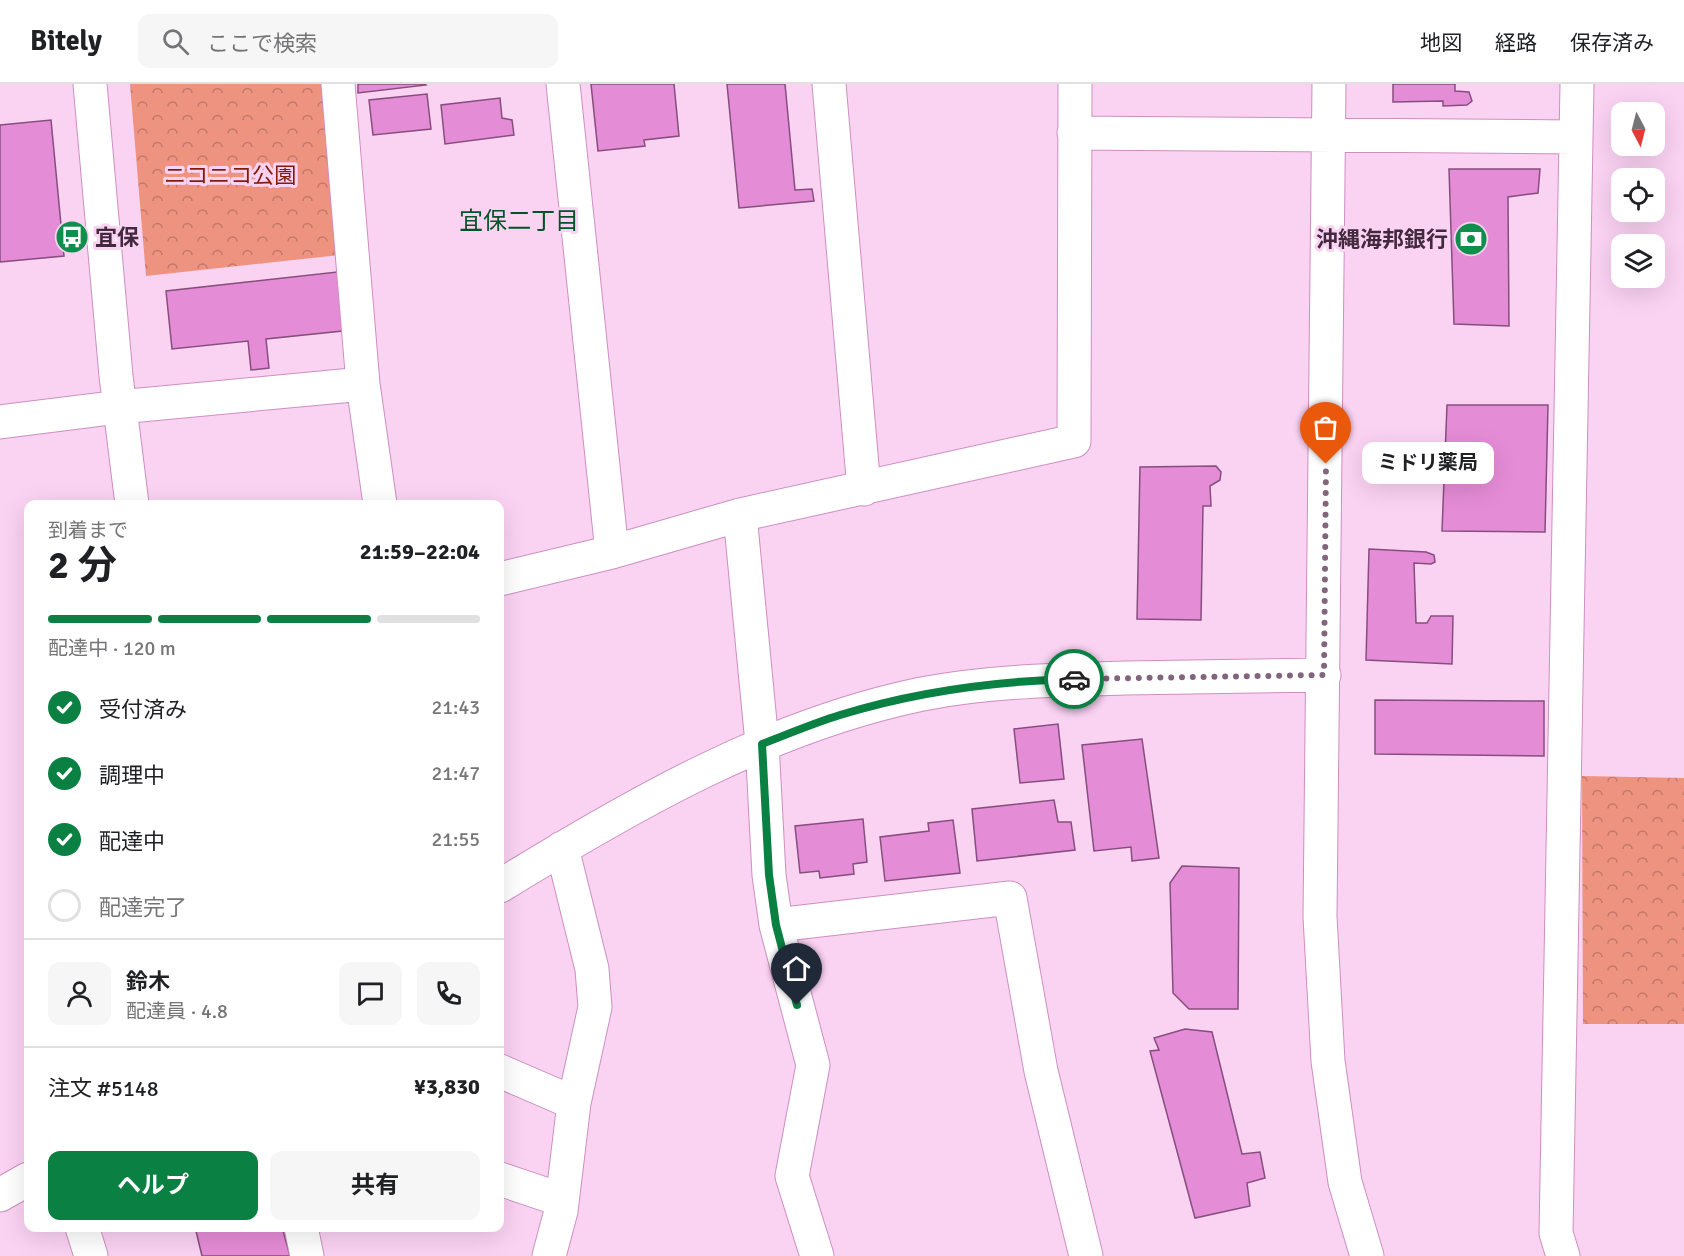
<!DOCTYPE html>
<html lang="ja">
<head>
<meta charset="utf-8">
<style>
  :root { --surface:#fff; --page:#f6f6f6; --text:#202124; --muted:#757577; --line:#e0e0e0; --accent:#0b8043 }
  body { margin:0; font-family:Signika,"Noto Sans JP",sans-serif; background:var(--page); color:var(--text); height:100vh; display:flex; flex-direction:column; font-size:22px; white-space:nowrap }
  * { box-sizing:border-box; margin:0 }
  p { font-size:20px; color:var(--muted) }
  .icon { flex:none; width:33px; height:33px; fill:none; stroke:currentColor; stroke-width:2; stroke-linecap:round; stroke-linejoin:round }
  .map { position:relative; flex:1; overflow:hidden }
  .panel { position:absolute; left:24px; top:416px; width:480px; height:732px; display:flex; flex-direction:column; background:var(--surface); border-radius:12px; box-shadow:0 6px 24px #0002 }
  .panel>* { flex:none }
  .needle { width:39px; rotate:173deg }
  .fabs { position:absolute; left:1611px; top:18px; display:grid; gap:12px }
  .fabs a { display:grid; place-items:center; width:54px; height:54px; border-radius:12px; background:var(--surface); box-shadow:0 6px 24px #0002; font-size:30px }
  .pin { position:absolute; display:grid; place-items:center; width:51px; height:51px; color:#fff; margin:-62px -26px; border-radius:50% 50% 50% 0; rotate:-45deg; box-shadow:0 0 6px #0007 }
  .pin .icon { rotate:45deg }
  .courier { position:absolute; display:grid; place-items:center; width:60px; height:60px; margin:-30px; border:4px solid #0b8043; border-radius:50%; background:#fff; color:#222; box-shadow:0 2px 8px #0007 }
  .bubble { position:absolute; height:42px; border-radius:12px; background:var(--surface); box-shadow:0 6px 24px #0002; font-size:20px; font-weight:700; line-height:42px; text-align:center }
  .overview em { font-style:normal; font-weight:700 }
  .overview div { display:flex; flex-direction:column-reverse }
  .overview { display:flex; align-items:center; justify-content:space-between; height:102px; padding:0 24px }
  h1 { font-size:39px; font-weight:700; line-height:45px }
  .bar { display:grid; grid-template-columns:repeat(4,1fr); gap:9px 6px; align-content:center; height:72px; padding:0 24px }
  .bar i { height:8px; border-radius:4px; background:var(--line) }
  .bar .selected { background:var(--accent) }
  .bar p { grid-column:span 4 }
  .line { display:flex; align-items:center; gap:15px; padding:0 24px; border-top:2px solid var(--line) }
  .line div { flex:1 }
  .round { display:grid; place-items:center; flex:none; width:63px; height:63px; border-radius:12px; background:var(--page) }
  ol { padding:0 24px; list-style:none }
  li { display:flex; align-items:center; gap:18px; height:66px }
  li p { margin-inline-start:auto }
  li .icon { padding:6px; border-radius:50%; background:var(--accent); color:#fff; stroke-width:4 }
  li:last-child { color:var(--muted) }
  li i { width:33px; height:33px; border:3px solid var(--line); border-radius:50% }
  .primary-button { display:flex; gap:12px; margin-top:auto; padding:12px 24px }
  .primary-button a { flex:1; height:69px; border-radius:12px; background:var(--accent); color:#fff; font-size:24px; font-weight:700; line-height:69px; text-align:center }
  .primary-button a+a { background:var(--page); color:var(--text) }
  header { display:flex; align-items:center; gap:36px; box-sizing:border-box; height:84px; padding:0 30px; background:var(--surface); border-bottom:2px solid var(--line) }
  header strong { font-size:28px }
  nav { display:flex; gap:33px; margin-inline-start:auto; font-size:21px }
  .search { width:420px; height:54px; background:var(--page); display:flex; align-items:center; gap:15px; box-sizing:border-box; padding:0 21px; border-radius:12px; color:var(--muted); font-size:22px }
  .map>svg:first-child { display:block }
  .park { fill:url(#park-crowns) }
  .building { fill:#e58cd7; stroke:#864e7e; stroke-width:1.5 }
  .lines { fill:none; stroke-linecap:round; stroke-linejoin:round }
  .minor-casing { stroke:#cd8fc2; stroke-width:35 }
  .minor { stroke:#fff; stroke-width:33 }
  .done { stroke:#82647d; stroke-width:6; stroke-dasharray:0 10.8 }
  .route { stroke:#0b8043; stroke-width:8 }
  .labels { text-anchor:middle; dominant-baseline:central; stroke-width:6; stroke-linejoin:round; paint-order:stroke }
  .park-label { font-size:22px; fill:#801c08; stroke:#fad2f2 }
  .poi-label { font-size:22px; font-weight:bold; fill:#42293e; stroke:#fad2f2; text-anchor:start }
  .neighbourhood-label { font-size:24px; fill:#005227; stroke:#fad2f2 }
</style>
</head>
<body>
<header>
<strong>Bitely</strong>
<div class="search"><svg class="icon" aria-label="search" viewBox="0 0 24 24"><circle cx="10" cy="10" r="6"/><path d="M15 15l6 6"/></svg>ここで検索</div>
<nav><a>地図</a><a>経路</a><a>保存済み</a></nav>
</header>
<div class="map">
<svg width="1684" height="1172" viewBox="0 0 1684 1172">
  <defs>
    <pattern id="park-crowns" width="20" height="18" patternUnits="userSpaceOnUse" patternTransform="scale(1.5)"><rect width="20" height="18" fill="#ee9380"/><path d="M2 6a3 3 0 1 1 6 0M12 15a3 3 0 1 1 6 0" fill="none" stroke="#c2786a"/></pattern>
  </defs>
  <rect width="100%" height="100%" fill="#fad2f2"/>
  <!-- park -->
  <path class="park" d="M130,0H324L340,171L146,192Z
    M1582,692L1684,694V940H1583Z"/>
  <!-- building -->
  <path class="building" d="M358,0H425L426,1L358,9Z
    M591,0H674L679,52L644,56L645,62L598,67Z
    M727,0H785L795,106L812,105L814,117L739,124Z
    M1393,0H1455V7L1469,8L1472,17L1467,21L1443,22V17L1393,18Z
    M427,10L431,45L373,51L369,16Z
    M500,14L502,34L512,36L514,51L445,60L441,21Z
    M51,36L64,172L0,178V41Z
    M1449,85H1540L1538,109L1508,113L1509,242L1454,240Z
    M346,187L352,246L266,255L269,284L251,286L248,257L172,265L166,207Z
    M1447,321H1548L1545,448L1442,447Z
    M1216,382L1221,388L1220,396L1210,402L1211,422H1203L1201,536L1137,535L1140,383Z
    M1369,465L1426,468L1434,471L1435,478L1431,480L1414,479L1416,539H1427L1431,532H1453L1452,580L1366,576Z
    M1375,616L1544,617V672L1375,670Z
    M1058,640L1064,695L1020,699L1014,645Z
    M1142,655L1159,774L1132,777L1131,763L1094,767L1082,661Z
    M1054,716L1058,738H1071L1075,766L977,777L972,725Z
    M863,735L867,778L853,780L854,790L820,794L819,787L800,789L795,742Z
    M953,736L960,789L885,797L880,753L929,747L928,739Z
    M1182,782L1239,784L1238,925H1189L1173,909L1170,799Z
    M1185,945L1212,948L1242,1070L1260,1068L1265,1094L1247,1099L1250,1122L1195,1134L1150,967L1159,966L1154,954Z
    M195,1143H282L290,1172H202Z"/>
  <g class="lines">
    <!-- minor casing -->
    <g class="minor-casing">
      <path id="minor" d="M90,0L116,292L132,420
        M338,0L363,300L380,420
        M563,0L612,468
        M829,0L864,405
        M1329,0L1320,833L1328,977L1345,1098L1367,1172
        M1074,49L1575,53
        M0,338L119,323L363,300
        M740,431L762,659L769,791L776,841L813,981L792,1092L817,1172
        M500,495L612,468L740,431L1074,357L1075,0
        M500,802C632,721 768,642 922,610C989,597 1057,596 1125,594C1191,593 1258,592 1324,591
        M776,841L1010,814L1041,987L1086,1172
        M500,987L574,1019
        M500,1095L562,1116
        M0,1111L28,1095
        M82,1143L91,1172
        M301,1143L307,1172
        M549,1172L561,1127L574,1019L595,923L592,885L562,764
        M1563,1172L1556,1149L1577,0"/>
    </g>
    <!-- minor -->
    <use href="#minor" class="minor"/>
  </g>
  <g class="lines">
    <!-- done -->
    <path class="done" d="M1074,595L1324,591L1326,380"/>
    <!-- route -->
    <path class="route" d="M797,921L776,841L769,791L762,660C788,650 814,639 840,631C915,608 996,597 1074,595"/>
  </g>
  <!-- icons -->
  <defs>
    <g id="bus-disc" transform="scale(1.725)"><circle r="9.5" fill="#0f8f4c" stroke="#fad2f2"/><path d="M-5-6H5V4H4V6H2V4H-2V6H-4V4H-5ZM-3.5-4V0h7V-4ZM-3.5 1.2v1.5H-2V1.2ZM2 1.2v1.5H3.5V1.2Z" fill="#fff"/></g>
    <g id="bank-disc" transform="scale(1.725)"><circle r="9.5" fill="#0f8f4c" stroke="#fad2f2"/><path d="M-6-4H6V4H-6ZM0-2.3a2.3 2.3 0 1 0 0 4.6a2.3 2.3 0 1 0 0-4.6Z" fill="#fff"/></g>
  </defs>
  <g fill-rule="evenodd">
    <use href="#bus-disc" x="72" y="153"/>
    <use href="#bank-disc" x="1471" y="155"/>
  </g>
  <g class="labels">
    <!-- park labels -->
    <g class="park-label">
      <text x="230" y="91">ニコニコ公園</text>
    </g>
    <!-- poi labels -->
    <g class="poi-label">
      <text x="95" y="153">宜保</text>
      <text x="1448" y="155" text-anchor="end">沖縄海邦銀行</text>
    </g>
    <!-- neighbourhood labels -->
    <g class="neighbourhood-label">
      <text x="519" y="137">宜保二丁目</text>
    </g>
  </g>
</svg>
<div class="fabs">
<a><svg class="needle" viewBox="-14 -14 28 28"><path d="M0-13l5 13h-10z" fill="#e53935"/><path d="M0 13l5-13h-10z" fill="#757577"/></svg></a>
<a><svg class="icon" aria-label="locate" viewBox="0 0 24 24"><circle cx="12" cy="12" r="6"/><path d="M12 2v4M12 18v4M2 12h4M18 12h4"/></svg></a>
<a><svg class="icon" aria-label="layers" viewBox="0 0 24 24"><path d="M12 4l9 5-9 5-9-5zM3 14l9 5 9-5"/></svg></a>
</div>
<div class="pin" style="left:1326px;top:380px;background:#ea580c"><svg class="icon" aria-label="bag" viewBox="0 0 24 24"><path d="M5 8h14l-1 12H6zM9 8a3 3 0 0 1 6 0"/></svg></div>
<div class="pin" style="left:797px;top:921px;background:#1f2937"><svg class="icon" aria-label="home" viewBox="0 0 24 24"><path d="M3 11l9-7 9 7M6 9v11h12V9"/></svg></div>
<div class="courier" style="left:1074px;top:595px"><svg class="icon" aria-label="car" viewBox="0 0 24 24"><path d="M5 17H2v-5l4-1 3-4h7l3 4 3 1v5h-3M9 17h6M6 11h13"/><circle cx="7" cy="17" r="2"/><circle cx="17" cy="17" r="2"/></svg></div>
<div class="bubble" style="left:1362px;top:358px;width:132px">ミドリ薬局</div>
<section class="panel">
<div class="overview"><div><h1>2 分</h1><p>到着まで</p></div><em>21:59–22:04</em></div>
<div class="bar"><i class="selected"></i><i class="selected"></i><i class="selected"></i><i></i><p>配達中 · 120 m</p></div>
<ol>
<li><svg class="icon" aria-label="check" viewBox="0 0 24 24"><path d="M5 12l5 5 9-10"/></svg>受付済み<p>21:43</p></li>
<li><svg class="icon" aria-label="check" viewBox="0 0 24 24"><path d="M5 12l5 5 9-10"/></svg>調理中<p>21:47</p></li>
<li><svg class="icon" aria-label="check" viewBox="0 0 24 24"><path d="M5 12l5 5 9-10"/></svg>配達中<p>21:55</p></li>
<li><i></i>配達完了</li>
</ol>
<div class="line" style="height:108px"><a class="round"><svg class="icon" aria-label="person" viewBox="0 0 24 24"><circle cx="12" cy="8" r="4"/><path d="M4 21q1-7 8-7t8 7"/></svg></a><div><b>鈴木</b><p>配達員 · 4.8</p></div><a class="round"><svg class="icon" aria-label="chat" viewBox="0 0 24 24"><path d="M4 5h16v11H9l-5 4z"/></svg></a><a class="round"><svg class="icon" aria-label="phone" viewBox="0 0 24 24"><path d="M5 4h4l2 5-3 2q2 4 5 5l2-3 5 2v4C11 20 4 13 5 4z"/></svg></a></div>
<div class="line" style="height:78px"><div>注文 #5148</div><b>¥3,830</b></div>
<div class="primary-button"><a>ヘルプ</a><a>共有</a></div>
</section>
</div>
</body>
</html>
